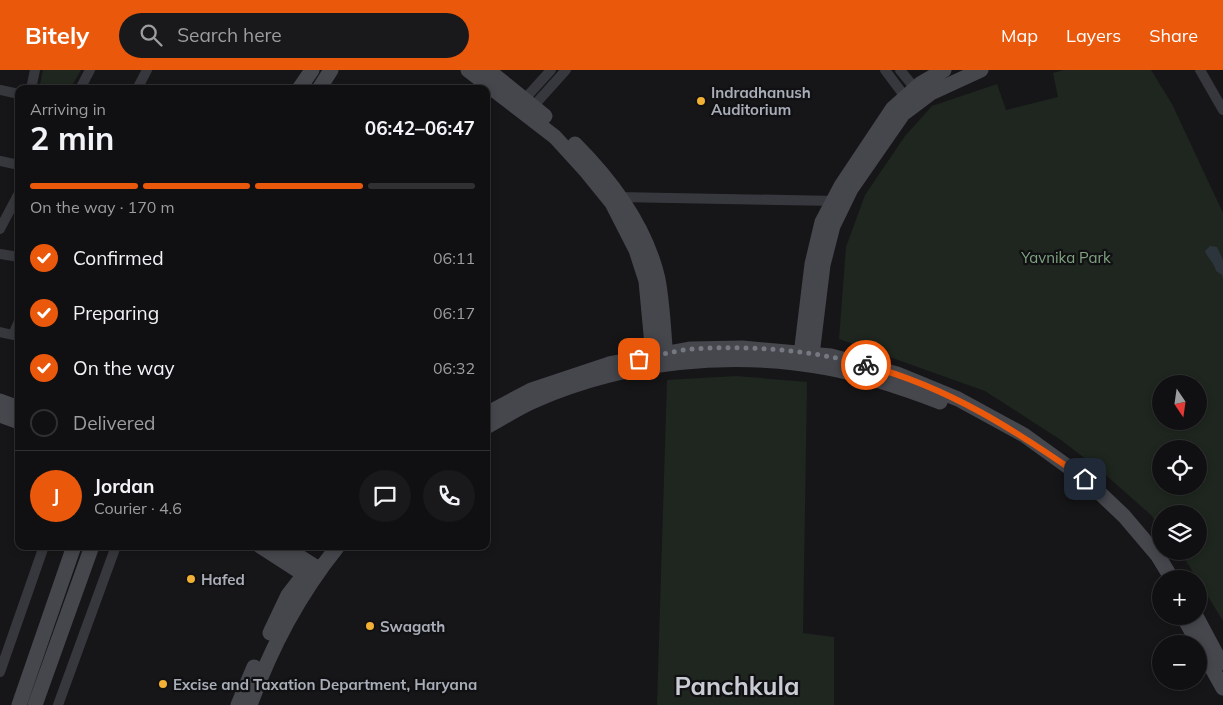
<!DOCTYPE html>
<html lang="en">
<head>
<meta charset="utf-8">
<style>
  :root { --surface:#101012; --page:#19191b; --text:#f1f3f6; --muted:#9c9d9f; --line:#303032; --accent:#ea580c }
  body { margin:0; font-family:Mulish,sans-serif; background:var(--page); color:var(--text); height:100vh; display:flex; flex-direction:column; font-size:19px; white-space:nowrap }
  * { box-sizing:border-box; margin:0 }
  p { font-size:16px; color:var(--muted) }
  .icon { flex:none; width:28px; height:28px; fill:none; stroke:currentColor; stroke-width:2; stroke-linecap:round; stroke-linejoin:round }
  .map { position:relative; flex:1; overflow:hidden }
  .sheet { position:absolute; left:15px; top:15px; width:475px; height:465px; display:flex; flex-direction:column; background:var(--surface); border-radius:10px; box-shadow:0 2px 8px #0003,0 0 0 1px var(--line) }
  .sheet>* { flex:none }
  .needle { width:32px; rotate:167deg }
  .fabs { position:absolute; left:1152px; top:305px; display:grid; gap:10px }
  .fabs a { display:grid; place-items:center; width:55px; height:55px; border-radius:50%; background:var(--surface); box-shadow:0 2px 8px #0003,0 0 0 1px var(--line); font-size:25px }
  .pin { position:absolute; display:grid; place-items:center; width:42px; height:42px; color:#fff; margin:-21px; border-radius:10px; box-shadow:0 2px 8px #0006 }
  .courier { position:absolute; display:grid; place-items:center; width:50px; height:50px; margin:-25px; border:4px solid #ea580c; border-radius:50%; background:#fff; color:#222; box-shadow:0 1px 6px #0007 }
  .overview em { font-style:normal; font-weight:700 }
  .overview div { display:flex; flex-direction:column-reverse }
  .overview { display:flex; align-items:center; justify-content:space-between; height:85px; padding:0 15px }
  h1 { font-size:32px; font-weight:700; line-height:38px }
  .bar { display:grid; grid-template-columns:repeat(4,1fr); gap:8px 5px; align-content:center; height:60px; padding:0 15px }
  .bar i { height:6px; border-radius:4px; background:var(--line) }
  .bar .on { background:var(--accent) }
  .bar p { grid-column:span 4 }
  .line { display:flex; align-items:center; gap:12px; padding:0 15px; border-top:1px solid var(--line) }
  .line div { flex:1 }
  .round { display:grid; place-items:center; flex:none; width:52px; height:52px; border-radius:26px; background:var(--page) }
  ol { padding:0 15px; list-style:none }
  li { display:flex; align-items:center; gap:15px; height:55px }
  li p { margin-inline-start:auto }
  li .icon { padding:5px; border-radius:50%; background:var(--accent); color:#fff; stroke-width:4 }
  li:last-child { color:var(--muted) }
  li i { width:28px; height:28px; border:2px solid var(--line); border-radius:50% }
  header { display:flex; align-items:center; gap:30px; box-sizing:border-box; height:70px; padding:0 25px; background:var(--accent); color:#fff }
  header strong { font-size:24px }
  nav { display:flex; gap:28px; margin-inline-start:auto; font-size:18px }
  .search { width:350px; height:45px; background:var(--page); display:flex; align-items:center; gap:12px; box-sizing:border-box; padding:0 18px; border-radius:28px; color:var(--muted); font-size:19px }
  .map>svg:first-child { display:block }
  .green { fill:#1e261f; fill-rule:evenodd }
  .water { fill:#2c353c }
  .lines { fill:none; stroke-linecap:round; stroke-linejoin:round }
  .street { stroke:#37383d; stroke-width:10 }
  .secondary { stroke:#45474d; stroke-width:15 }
  .done { stroke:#757880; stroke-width:5; stroke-dasharray:0 9 }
  .route { stroke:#ea580c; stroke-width:6 }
  .poi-dot { fill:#f2b134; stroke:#111113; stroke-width:2 }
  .labels { text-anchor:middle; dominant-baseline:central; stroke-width:4.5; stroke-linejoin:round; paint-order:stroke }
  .poi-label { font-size:15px; font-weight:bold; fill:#a8adb8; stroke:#111113; text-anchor:start }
  .park-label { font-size:15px; fill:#7fa381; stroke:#111113 }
  .town-label { font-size:25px; font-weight:bold; fill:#c9ccd4; stroke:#111113 }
</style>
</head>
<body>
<header>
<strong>Bitely</strong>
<div class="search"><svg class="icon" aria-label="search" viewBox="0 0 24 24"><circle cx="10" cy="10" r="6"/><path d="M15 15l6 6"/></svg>Search here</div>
<nav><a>Map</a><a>Layers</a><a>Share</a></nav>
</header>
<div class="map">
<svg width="1223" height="635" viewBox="0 0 1223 635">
  <rect width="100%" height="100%" fill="#161618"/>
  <!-- green -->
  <path class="green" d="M43,0H81L70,19H39Z
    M1063,0H1151L1172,34L1223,143V551L1180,481H1199V444H1161V458L1151,445L1100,400L1061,370L985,321L839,269L846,177L865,125L905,66L932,36L997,14L1006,40L1058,27L1053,3ZM1161,314H1199V351H1161ZM1161,379H1199V416H1161Z
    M736,306L807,312L803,563L834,567V635H657L667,310Z"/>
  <!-- water -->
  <path class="water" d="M1210,176L1217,177L1223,190V209L1222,205L1216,201C1214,192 1208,189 1205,181Z"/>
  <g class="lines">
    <!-- street -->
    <path class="street" d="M885,0L909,32
      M900,0L918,22
      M1200,0L1223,40
      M31,19L35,0
      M80,19L90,0
      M137,19L147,0
      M0,20L19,24
      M522,32L551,0
      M530,40L566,0
      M0,91L19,95
      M617,127L838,131
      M0,159L19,123
      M0,184L19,187
      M0,262L13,265L19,251
      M0,602L44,476
      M58,635L116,476"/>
    <!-- secondary -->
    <path class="secondary" d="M468,0L555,67L586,101L612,133L636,180L646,211L654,296
      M488,0L545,46
      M299,19L312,0
      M319,19L331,0
      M575,74C611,110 646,157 658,209C663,236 664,265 666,292
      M800,293L812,194L822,152L841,116L893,38L920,14L944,0
      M811,293L823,195L833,156L851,119L903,44L931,23L981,0
      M0,331L19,338
      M486,344L531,320L609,294L691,279L742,278L831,286L897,304L958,329L1024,365L1085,409L1124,446L1158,486L1172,509
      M0,345L19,352
      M486,357C503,348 519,337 536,330C626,291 731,280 827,298C866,305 903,318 940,332
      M260,476L311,509
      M283,476L319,499
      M1183,546L1223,618
      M1196,546L1221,593
      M270,563L288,525L305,503
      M19,635L74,476
      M35,635L92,476
      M238,635L254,597
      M250,635C272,576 298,526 338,476"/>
  </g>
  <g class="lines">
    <!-- done -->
    <path class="done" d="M639,289C656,286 674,281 691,279C749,275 811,280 866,295"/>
    <!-- route -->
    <path class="route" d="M866,295C950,318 1015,360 1085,409"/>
  </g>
  <!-- markers -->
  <g class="poi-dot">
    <circle cx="701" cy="31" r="5"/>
    <circle cx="191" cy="509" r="5"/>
    <circle cx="370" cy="556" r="5"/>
    <circle cx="163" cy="614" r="5"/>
  </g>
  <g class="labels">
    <!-- poi labels -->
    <g class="poi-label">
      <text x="711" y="22">Indradhanush<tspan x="711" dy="17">Auditorium</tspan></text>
      <text x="201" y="509">Hafed</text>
      <text x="380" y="556">Swagath</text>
      <text x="173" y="614">Excise and Taxation Department, Haryana</text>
    </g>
    <!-- park labels -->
    <g class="park-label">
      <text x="1066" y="187">Yavnika Park</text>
    </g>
    <!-- town labels -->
    <g class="town-label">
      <text x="737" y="615">Panchkula</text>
    </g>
  </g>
</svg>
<div class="fabs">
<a><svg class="needle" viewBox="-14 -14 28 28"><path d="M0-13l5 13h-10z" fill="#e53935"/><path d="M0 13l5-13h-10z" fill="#9c9d9f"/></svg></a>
<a><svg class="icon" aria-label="locate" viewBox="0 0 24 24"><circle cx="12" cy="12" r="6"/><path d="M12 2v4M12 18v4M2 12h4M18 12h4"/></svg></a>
<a><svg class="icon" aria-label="layers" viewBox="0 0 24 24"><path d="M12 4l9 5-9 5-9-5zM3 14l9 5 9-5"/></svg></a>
<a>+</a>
<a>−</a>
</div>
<div class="pin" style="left:639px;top:289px;background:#ea580c"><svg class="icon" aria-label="bag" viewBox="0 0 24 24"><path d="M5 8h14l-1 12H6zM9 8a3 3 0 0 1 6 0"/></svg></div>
<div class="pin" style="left:1085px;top:409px;background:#1f2937"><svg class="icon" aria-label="home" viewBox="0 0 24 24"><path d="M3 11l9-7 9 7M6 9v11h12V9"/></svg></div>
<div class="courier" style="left:866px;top:295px"><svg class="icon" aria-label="bike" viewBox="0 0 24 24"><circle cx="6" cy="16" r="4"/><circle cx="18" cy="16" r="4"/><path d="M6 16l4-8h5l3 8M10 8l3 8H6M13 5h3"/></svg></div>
<section class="sheet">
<div class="overview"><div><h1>2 min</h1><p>Arriving in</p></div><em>06:42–06:47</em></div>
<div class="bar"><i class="on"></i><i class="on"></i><i class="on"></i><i></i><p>On the way · 170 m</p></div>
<ol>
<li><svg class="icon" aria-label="check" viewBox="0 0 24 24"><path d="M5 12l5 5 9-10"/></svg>Confirmed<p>06:11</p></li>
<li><svg class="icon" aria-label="check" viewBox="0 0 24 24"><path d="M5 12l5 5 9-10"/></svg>Preparing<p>06:17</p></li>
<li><svg class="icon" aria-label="check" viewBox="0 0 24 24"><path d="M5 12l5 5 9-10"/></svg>On the way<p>06:32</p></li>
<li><i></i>Delivered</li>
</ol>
<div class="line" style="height:90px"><b class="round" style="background:var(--accent);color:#fff">J</b><div><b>Jordan</b><p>Courier · 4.6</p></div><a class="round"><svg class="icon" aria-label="chat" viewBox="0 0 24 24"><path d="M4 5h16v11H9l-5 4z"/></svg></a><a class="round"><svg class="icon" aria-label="phone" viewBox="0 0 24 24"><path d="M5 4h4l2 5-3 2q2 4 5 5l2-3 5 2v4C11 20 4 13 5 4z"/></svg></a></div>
</section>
</div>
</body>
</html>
